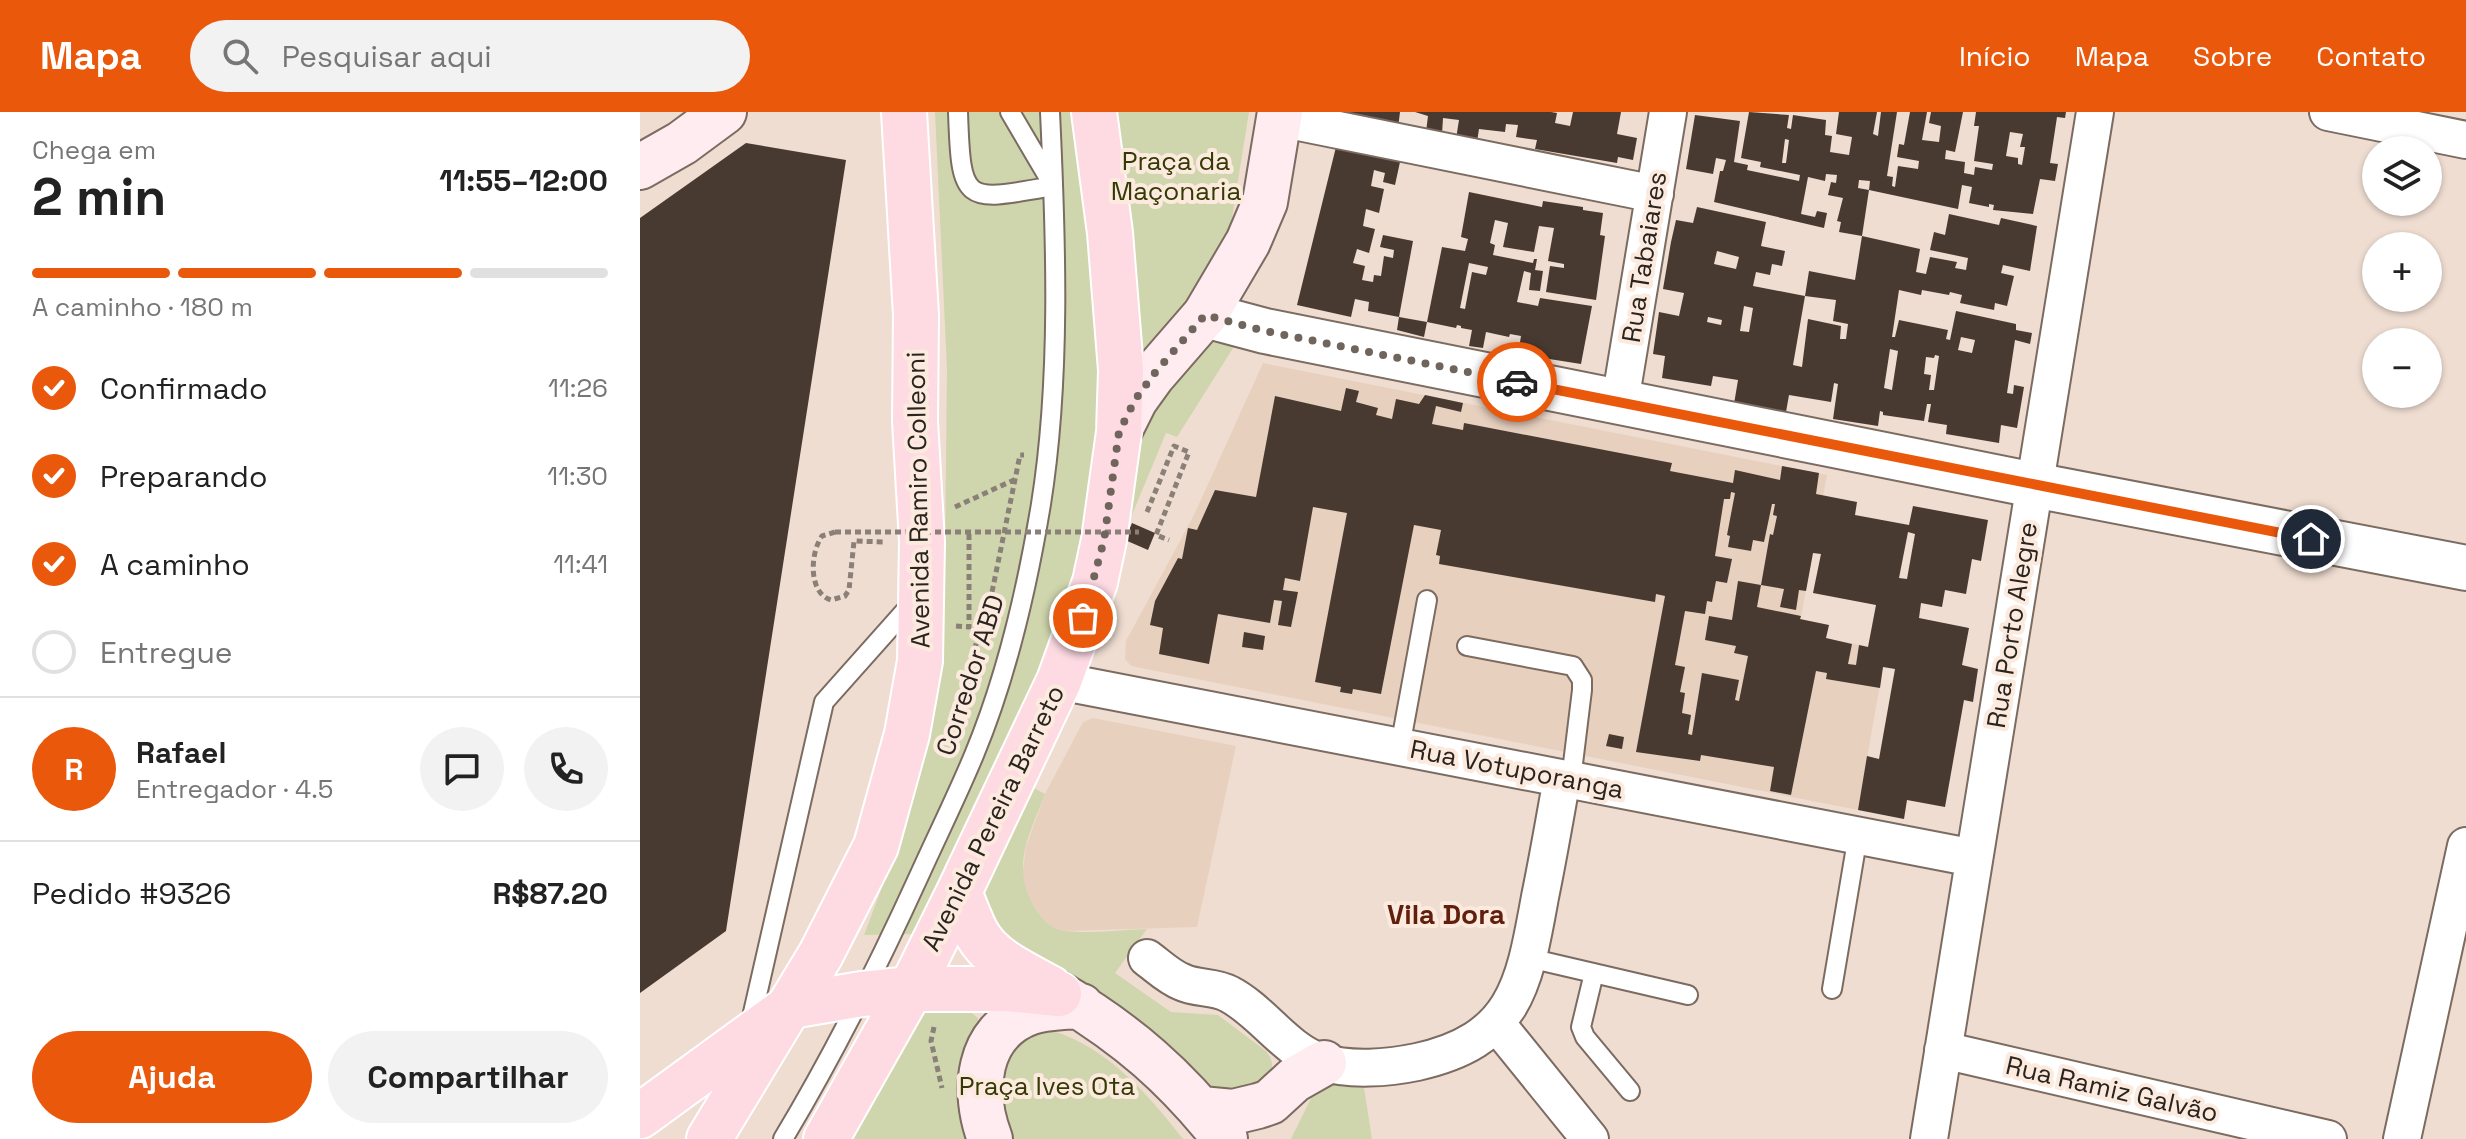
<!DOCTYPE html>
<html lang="pt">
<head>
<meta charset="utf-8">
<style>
  :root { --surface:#fff; --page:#f2f2f2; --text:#222; --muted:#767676; --line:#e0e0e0; --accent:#ea580c }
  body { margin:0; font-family:"Space Grotesk",sans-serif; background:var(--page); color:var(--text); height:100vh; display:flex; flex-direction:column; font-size:30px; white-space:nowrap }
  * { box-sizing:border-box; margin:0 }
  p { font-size:26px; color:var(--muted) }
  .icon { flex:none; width:44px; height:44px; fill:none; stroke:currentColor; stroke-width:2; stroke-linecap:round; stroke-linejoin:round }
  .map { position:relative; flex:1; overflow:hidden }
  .details { display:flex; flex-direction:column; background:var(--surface); width:640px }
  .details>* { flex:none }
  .buttons { position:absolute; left:1722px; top:24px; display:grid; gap:16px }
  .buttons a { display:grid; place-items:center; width:80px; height:80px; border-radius:50%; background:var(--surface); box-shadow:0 2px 6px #0004; font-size:40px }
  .pin { position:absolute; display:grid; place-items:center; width:68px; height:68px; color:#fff; margin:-34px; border:4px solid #fff; border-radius:50%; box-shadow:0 2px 8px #0007 }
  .courier { position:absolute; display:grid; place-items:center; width:80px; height:80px; margin:-40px; border:6px solid #ea580c; border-radius:50%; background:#fff; color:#222; box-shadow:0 2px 10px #0007 }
  .headline em { font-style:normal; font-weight:700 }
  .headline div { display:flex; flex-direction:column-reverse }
  .headline { display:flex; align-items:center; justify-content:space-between; height:136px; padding:0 32px }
  h1 { font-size:52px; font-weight:700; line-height:60px }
  .bar { display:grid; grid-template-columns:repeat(4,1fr); gap:12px 8px; align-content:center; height:96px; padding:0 32px }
  .bar i { height:10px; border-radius:6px; background:var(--line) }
  .bar .active { background:var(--accent) }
  .bar p { grid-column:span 4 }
  .line { display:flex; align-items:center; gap:20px; padding:0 32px; border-top:2px solid var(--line) }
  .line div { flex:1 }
  .round { display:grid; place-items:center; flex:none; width:84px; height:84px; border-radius:42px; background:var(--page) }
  ol { padding:0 32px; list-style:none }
  li { display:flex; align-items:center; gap:24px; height:88px }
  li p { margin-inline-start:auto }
  li .icon { padding:8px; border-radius:50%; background:var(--accent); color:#fff; stroke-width:4 }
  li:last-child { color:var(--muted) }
  li i { width:44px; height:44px; border:4px solid var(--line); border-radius:50% }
  .cta { display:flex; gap:16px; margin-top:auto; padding:16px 32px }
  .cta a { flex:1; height:92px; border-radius:48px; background:var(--accent); color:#fff; font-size:32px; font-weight:700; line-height:92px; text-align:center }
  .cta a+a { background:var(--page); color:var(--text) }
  header { display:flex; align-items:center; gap:48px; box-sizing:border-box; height:112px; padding:0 40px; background:var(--accent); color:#fff }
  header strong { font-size:38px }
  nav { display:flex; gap:44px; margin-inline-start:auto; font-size:28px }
  .search { width:560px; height:72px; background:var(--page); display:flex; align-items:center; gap:20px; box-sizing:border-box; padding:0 28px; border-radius:44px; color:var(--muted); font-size:30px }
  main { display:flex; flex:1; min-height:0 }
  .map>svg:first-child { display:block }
  .built { fill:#e8d0bf }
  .green { fill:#cfd6ad }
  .building { fill:#483a31; fill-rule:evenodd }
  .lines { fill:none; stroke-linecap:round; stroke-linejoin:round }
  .service-casing { stroke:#7b6b61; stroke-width:22 }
  .minor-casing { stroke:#7b6b61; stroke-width:40 }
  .tertiary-casing { stroke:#7b6b61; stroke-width:48 }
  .secondary-casing { stroke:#7b6b61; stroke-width:48 }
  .primary-casing { stroke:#fff; stroke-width:48 }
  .path { stroke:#8b8077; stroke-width:5; stroke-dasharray:6 4; stroke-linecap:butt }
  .service { stroke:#fff; stroke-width:18 }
  .minor { stroke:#fff; stroke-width:36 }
  .tertiary { stroke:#fff; stroke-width:44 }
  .secondary { stroke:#feecf1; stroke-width:44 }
  .primary { stroke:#fedae3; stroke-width:44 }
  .path-bridge { stroke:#8b8077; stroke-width:5; stroke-dasharray:6 4; stroke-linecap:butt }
  .done { stroke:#6f655d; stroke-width:8; stroke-dasharray:0 14.4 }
  .route { stroke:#ea580c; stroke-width:10 }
  .labels { text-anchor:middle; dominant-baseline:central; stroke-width:8; stroke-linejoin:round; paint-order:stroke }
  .park-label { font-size:26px; fill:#343a04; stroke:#fceade }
  .street-label { font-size:26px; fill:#2a241f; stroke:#fceade }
  .neighbourhood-label { font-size:28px; font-weight:bold; fill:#61200d; stroke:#fceade }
</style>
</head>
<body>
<header>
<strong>Mapa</strong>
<div class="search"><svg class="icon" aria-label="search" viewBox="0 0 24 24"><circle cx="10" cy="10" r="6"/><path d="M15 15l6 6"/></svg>Pesquisar aqui</div>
<nav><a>Início</a><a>Mapa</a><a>Sobre</a><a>Contato</a></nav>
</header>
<main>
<section class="details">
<div class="headline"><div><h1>2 min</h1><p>Chega em</p></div><em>11:55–12:00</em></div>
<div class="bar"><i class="active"></i><i class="active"></i><i class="active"></i><i></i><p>A caminho · 180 m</p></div>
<ol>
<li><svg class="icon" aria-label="check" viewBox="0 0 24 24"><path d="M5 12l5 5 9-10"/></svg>Confirmado<p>11:26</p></li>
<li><svg class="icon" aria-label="check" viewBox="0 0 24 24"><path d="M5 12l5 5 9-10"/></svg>Preparando<p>11:30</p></li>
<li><svg class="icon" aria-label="check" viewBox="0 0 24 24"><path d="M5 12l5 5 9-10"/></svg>A caminho<p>11:41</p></li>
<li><i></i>Entregue</li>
</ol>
<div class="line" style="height:144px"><b class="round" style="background:var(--accent);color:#fff">R</b><div><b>Rafael</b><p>Entregador · 4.5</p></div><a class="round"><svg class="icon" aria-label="chat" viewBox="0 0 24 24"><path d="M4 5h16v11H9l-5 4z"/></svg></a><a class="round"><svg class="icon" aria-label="phone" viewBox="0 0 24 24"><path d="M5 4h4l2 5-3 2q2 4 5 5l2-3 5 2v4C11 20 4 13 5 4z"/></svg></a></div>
<div class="line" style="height:104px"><div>Pedido #9326</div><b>R$87.20</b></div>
<div class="cta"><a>Ajuda</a><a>Compartilhar</a></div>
</section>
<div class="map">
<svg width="1826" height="1027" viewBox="0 0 1826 1027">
  <rect width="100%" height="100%" fill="#efddd1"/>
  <!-- built -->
  <path class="built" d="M623,251L1187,363L1158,521L1246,538L1218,698L491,554L485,547L486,529L554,403Z
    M453,606L596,634L557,815L425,819L411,815L402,807L389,786L382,766L386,735L405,682L443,610Z"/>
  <!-- green -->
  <path class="green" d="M295,0H435L461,188V325L430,497L276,822L224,823L261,725L284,646L296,572L301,515L305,443L307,257Z
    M465,0H609L591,112L575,157L503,252Z
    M573,231L595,233L537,325L526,321L477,439C485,394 489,330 515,293C529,272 547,253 563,234Z
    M392,675L405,682C389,724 369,757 397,799C404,810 413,818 426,819C452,822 481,818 507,817L475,861L531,900L578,903L626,939C638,954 630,963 621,978L581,988L363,835L342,806L343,768Z
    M327,897L338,906V913L322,956L318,984L331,1027H212L275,906L283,900Z
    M413,919C468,936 509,983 543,1027H363L353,993L371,933L397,920Z
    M690,972L724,976L732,1027H651L673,982Z"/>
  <!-- building -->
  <path class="building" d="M702,0H760L758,16L701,4Z
    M775,0H911L917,1L915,11L930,14L933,0H981L977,22L997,26L993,48L978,45L977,51L895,37L897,28L876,25L878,13L866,12L865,20L839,17L837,30L816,27L819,8L803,6L802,22L786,20L788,4Z
    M1109,0L1149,3L1147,16L1151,17L1153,3L1186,8L1185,23L1192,24L1190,40L1209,43L1212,25L1196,22L1199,0H1237L1233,22L1238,24L1241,0H1257L1247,64L1253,65L1252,74L1255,75L1258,54L1278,57L1279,49L1257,45L1259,32L1264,33L1270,0H1287L1282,28L1299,30L1301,14L1289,11L1291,0H1323L1315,40L1306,38L1305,47L1325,50L1324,61L1334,63L1335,55L1352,58L1353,52L1334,49L1339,14H1334L1336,0H1426L1425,6L1417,5L1410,51L1418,52L1415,69L1400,67L1393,102L1353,98L1354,93L1349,92V95L1329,91L1332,75L1322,73L1318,97L1229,78L1222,124L1280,137L1276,160L1286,162L1290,145L1317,150L1315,156L1326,158L1328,146L1290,138L1294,120L1305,123L1309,102L1359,113L1361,106L1397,114L1390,159L1363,153L1361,161L1374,164L1367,194L1355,191L1354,198L1320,191L1322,183L1310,180L1309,183L1282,178L1281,183L1259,178L1252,225H1255L1259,208L1308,218L1306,227L1310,228L1316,199L1376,212V218L1392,221L1390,232L1375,228L1367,281L1373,282L1374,273L1384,275L1377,316L1361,313L1359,331L1306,322L1307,313L1288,310L1291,292H1287L1284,309L1243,303V300L1240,299L1238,314L1193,307L1198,272L1194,271L1191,290L1149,283L1146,300L1094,292L1098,268L1073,264L1071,274L1022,266L1025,244L1013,242L1019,200L1039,204L1044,181L1023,177L1031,130L1036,108L1053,111L1057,95L1126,110L1121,134L1145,139L1142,154L1132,152L1130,163L1116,160L1113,174L1165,184L1153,253L1162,255L1168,207L1201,214L1200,227H1206L1208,212L1193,209L1196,188L1165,184L1169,159L1215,168L1222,124L1199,120L1201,110L1197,109L1203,86L1188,83L1191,70L1196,71L1197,63L1186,62L1185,69L1168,65L1161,102L1175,105L1177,99L1187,101L1184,116L1074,90L1080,59H1083L1086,48L1076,46L1073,62L1046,57L1055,3L1100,9L1094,50L1108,53L1107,58L1159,69L1160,63L1120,55L1121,50L1101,46ZM1370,20L1383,22L1380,35H1385L1382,53L1378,52V46L1366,44ZM1145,27L1149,28L1146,51H1142ZM1219,68L1230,69L1229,78L1218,76ZM1077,139L1099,145L1096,157L1074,152ZM1104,194L1113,196L1109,220L1100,219ZM1068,205L1082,208L1081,213L1067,210ZM1321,225L1335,228L1332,241L1318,238ZM1250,237L1258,239L1252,278L1244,276ZM1295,243L1299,244L1294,278H1289L1291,263L1284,262L1286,245L1294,246Z
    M106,31L206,48L86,819L0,881V106Z
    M696,35L760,50L755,73L743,70L745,61L734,58L731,74L744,77L739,101L726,97L723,114L735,117L729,141L717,137L713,151L725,154L722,168L733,170L734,163L741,164L744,144L753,146L754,138L740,135L743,123L773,129L759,205L787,210L784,225L757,218L759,205L728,199L729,190L715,187L711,205L657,193Z
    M829,80L902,95L903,89L943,95V98L963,101L960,123L965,124L956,188L906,180L910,154L924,156V152L908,149L914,116L899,114L894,140L863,135L868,111L855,108L850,131L855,133L853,143L893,151L894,147H897L895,158L903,159L900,179L889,178L891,161L884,159L877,190L898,194L900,186L952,194L941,252L878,242L881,224L870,222L869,225L846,220L843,236L829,234L832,218L821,216V214L817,213L816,216L787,210L802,135L825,139L828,127L821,125ZM829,151L848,155L846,163L832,160L825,197L820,196Z
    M706,276L719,279L716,290L738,296L736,303L752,307L756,287L779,292L785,283L823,291L821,300L796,294L792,312L823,318L824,311L1032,351L1030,359L1093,371L1095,358L1140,368L1142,354L1179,361L1176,382L1217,390L1215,403L1269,413L1273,394L1348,408L1341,449L1332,447L1326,482L1305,478L1302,495L1281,491L1279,506L1329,516L1322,553L1338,557L1333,590L1324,588L1305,695L1267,688L1264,707L1218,698L1227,644L1239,647L1255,557L1243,555L1240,576L1186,567L1187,561L1176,559L1151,683L1130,679L1134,655L1061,643L1060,649L996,640L1025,484L1016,482L1015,490L799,452L800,444L796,443L801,418L774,413L741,582L713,577L712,582L700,580L701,575L675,570L707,401L673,395L660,469L645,466L643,478L658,480L651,515L638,513L642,489L634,488L630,511L578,502L569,552L519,542L523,516L510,513L515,489L538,446L542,447L548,416L557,418L575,378L616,385L635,284L701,299ZM1091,380L1095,381L1087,423L1090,424L1088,435L1111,439L1113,428L1124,430L1132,392H1135L1133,403L1137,404L1133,423L1130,422L1121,473L1098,469L1092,508L1069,504L1065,528L1096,534L1094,541L1108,544L1099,589L1095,588L1099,568L1062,561L1052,623L1048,622L1051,603L1042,601L1045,581L1040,580L1045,555L1035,553L1045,499L1065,502L1067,489L1072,490L1076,469L1087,471L1092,447L1075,444L1084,387H1090ZM1268,420L1275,422L1267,467L1259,466ZM1173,441L1181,442L1173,481L1236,493L1228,535L1219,533L1216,553L1208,552L1212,532L1186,526L1189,513L1160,507L1161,504L1117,495L1121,473L1144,477L1140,495L1156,498L1159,478L1166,479Z
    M492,411L515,421L508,438L485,428Z
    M604,520L625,524L623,538L602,535Z
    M969,622L984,625L982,637L966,634Z"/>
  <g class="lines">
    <!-- service casing -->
    <g class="service-casing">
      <path id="service" d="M318,0C321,93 324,90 413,74
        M370,0L410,68
        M827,534L933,554L942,568V578L931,668
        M760,635L787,488
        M889,846L1048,883
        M954,861L941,915L945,925L990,979
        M1192,877L1218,723
        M109,918L184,590L273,490
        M143,1027C194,942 238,854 279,764C297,724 317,684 334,643C367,564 387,477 401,392C421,267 416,127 410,0"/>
    </g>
    <!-- minor casing -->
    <g class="minor-casing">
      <path id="minor" d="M1688,0L1826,28
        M639,6L1015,82
        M980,290L1028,0
        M419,569L1334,746
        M507,846C518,854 529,865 542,870C556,877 575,874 589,882C622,899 645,938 681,950C710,959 748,956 777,950C876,928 884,873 900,785C908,746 915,706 922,666
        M856,911L950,1027
        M1303,938L1688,1027
        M1289,1027L1455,0
        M1762,1027L1826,734"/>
    </g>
    <!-- tertiary casing -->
    <g class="tertiary-casing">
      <path id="tertiary" d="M565,203L625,219L1394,373L1826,456"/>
    </g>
    <!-- secondary casing -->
    <g class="secondary-casing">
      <path id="secondary" d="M0,55L42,31L84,0
        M479,320L495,288L513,263L565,203L608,130L625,90L640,0
        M419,882C488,923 535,964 585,1027
        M561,997L593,1000L618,994L630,990L654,968L684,951
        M350,1027C332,980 336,919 391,900C407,895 424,895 441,894"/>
    </g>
    <!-- primary casing -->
    <g class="primary-casing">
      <path id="primary" d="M319,780C325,794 330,809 337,822C351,848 385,862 410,876
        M0,1004L151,894L222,882L271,877H367L419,882
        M69,1027L181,842L236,734L267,622L280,549L282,430L275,309L276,203L264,0
        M186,1027L271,877L319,780L419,569L455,470L464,428L479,320L481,258L470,121L454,0"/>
    </g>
    <!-- path -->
    <path class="path" d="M315,395L376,367
      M507,400L534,334L549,340L516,423L529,428
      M195,420L182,424C170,441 168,481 191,488L205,484L209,478L214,429L245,430
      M316,514L329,515V420
      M307,623L351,485L380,343H384
      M294,915L291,929L302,976"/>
    <!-- service -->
    <use href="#service" class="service"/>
    <!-- minor -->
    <use href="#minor" class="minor"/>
    <!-- tertiary -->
    <use href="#tertiary" class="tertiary"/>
    <!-- secondary -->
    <use href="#secondary" class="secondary"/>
    <!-- primary -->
    <use href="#primary" class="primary"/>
    <!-- path-bridge -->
    <path class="path-bridge" d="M195,420H499"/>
  </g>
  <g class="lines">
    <!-- done -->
    <path class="done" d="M443,506L464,428L479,320L495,288L513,263L565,203L625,219L877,270"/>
    <!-- route -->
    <path class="route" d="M877,270L1671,427"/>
  </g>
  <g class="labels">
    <!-- park labels -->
    <g class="park-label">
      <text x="536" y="49">Praça da<tspan x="536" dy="30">Maçonaria</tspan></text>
      <text x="407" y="974">Praça Ives Ota</text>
    </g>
    <!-- street labels -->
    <g class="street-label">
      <text transform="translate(1004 145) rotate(-81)">Rua Tabaiares</text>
      <text transform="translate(278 388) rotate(-91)">Avenida Ramiro Colleoni</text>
      <text transform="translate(1372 513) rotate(-81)">Rua Porto Alegre</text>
      <text transform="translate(330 563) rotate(-72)">Corredor ABD</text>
      <text transform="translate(877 657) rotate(11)">Rua Votuporanga</text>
      <text transform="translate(353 706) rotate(-64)">Avenida Pereira Barreto</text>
      <text transform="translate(1472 977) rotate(13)">Rua Ramiz Galvão</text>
    </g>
    <!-- neighbourhood labels -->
    <g class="neighbourhood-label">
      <text x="806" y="802">Vila Dora</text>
    </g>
  </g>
</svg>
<div class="buttons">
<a><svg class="icon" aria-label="layers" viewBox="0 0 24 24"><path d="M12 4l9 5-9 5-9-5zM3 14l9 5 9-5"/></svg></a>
<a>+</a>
<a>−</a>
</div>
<div class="pin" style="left:443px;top:506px;background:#ea580c"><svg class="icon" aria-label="bag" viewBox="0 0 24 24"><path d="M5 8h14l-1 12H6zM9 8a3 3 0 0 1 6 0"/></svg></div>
<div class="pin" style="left:1671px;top:427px;background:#1f2937"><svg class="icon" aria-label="home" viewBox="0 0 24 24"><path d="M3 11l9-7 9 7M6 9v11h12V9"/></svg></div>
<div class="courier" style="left:877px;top:270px"><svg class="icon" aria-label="car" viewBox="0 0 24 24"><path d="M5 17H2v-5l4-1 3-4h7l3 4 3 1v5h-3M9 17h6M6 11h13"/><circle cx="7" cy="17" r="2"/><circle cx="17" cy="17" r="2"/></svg></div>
</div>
</main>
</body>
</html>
